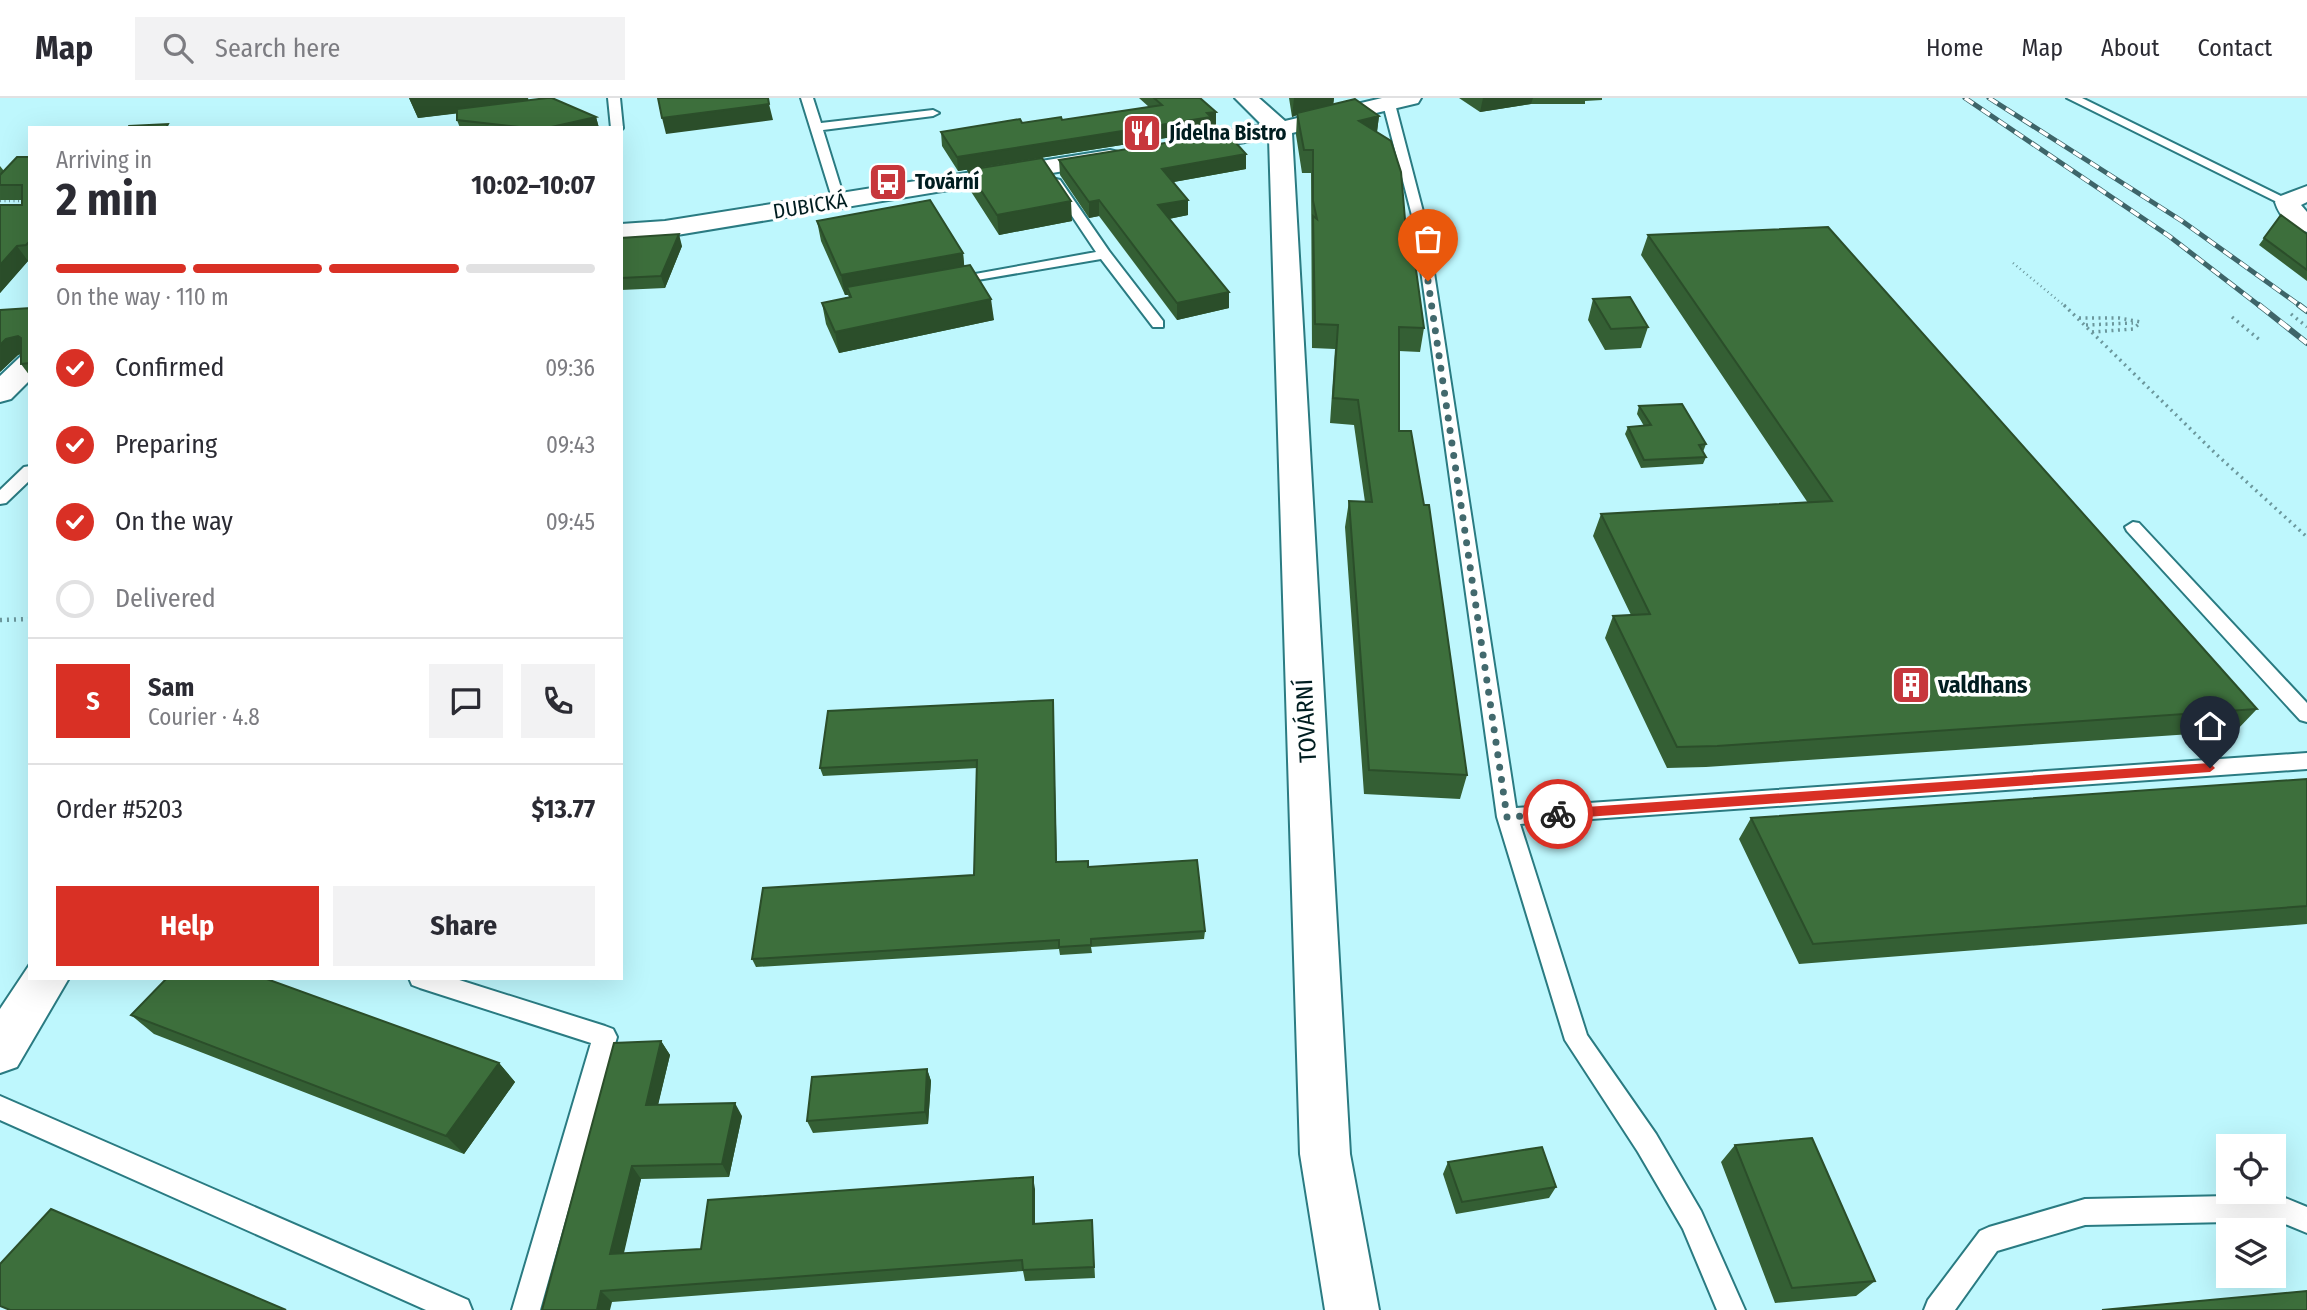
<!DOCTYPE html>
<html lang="en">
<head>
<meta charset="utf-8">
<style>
  :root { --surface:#fff; --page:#f2f2f3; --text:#2b2b33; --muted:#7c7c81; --line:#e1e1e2; --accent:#d93025 }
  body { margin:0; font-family:"Fira Sans Condensed",sans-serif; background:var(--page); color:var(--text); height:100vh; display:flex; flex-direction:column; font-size:26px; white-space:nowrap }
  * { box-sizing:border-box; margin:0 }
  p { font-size:23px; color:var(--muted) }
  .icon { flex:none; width:38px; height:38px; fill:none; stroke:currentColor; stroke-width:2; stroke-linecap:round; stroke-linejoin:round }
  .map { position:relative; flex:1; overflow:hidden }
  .sheet { position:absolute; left:28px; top:28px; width:595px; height:854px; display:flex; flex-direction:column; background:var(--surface); border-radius:0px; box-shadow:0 7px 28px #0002 }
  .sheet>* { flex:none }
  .tools { position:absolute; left:2216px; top:1036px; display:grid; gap:14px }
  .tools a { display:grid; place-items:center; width:70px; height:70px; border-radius:0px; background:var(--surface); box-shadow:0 7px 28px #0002; font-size:35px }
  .pin { position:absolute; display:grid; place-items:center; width:60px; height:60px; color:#fff; margin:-72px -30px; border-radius:50% 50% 50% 0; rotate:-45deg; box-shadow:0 0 7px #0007 }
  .pin .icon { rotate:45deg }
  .courier { position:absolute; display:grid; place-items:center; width:70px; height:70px; margin:-35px; border:5px solid #d93025; border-radius:50%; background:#fff; color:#222; box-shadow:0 2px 9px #0007 }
  .summary em { font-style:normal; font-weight:700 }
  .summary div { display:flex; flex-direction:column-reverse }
  .summary { display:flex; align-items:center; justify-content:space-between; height:119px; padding:0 28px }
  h1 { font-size:46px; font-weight:700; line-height:52px }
  .bar { display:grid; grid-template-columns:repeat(4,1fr); gap:10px 7px; align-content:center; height:84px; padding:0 28px }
  .bar i { height:9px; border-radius:5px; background:var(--line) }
  .bar .current { background:var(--accent) }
  .bar p { grid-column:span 4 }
  .line { display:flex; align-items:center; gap:18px; padding:0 28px; border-top:2px solid var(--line) }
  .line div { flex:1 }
  .round { display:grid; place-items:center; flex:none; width:74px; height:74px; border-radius:0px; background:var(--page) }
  ol { padding:0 28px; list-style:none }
  li { display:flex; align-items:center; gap:21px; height:77px }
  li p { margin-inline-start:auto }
  li .icon { padding:7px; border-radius:50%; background:var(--accent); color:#fff; stroke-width:4 }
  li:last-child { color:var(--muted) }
  li i { width:38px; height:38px; border:4px solid var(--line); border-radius:50% }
  .primary-button { display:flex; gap:14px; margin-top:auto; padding:14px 28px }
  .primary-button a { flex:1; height:80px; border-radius:0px; background:var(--accent); color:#fff; font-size:28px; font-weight:700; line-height:80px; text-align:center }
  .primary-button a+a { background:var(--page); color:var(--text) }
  header { display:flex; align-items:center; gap:42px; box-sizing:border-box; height:98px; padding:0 35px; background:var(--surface); border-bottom:2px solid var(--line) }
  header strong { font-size:33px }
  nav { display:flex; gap:38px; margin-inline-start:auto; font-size:24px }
  .search { width:490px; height:63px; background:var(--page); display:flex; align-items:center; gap:18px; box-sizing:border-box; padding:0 24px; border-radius:0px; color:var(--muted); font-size:26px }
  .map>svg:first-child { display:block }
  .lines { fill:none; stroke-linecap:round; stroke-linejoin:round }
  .service-casing { stroke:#2a7b82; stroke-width:4 }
  .minor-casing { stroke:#2a7b82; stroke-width:4 }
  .path-far2 { stroke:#6b979c; stroke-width:2.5; stroke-dasharray:1 3.5; stroke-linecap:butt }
  .path-far1 { stroke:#6b979c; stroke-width:3.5; stroke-dasharray:2 4.5; stroke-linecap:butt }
  .path { stroke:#6b979c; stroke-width:4.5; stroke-dasharray:2 5; stroke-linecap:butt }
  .service { fill:#fff; fill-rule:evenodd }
  .minor { fill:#fff; fill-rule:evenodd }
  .rail-far1-casing { stroke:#3e6569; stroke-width:5 }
  .rail-casing { stroke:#3e6569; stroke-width:6 }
  .rail-far1 { stroke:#fff; stroke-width:3.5; stroke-dasharray:10; stroke-linecap:butt }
  .rail { stroke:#fff; stroke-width:4.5; stroke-dasharray:13; stroke-linecap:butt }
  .wall { fill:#345f34 }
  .shaded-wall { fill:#2b4e2a }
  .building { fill:#3d6f3c; stroke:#2b4e2a; stroke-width:2 }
  .route { fill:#d93025 }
  .done { stroke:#42696d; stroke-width:7; stroke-dasharray:0 12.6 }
  .labels { text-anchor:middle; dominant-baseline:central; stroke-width:7; stroke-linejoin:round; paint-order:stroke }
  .far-poi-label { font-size:21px; font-weight:bold; fill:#001d20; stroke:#fff; text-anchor:start }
  .far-street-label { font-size:21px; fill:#001d20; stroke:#fff }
  .poi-label { font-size:24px; font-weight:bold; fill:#001d20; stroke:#fff; text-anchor:start }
  .street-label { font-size:24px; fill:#001d20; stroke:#fff }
</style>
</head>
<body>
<header>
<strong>Map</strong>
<div class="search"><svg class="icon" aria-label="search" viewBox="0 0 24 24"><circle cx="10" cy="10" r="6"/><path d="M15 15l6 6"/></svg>Search here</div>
<nav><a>Home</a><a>Map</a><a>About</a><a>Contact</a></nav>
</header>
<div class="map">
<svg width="2307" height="1212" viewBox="0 0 2307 1212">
  <rect width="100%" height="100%" fill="#bef7fd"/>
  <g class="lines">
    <!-- service casing -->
    <g class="service-casing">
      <path id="service" d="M608,0H620L623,30L621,32V30H611Z
        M801,0H813L821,25L933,12L939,15L933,18L823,32L845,103L839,107L833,103Z
        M2067,0H2082L2293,104L2291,107H2283Z
        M1389,3L1395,6L1427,129L1516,710L2307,655V671L1520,726L1587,937L1656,1036L1701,1113L1745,1212H1717L1683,1131L1638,1054L1565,942L1497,719L1415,129L1383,6Z
        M1056,81L1060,82L1109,153L1163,223V229H1153L1101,161L948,187V181L953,180L1096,154L1050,85Z
        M30,368V382L6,405L0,406V392L24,369Z
        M2133,424L2139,425L2307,605V624L2300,622L2127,433L2125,429Z
        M409,880H453L605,928L613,931L617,939L540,1212H512L591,945L420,890L412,887Z
        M0,998L468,1202L472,1212H426L0,1022Z
        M2278,1097L2307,1109V1135L2278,1123L2085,1127L1997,1153L1955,1212H1924L1928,1202L1980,1133L1989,1129L2085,1101Z"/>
    </g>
    <!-- minor casing -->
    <g class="minor-casing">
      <path id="minor" d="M1235,0H1259L1285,23L1382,0H1421L1418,5L1292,35L1350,1056L1379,1212H1325L1300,1056L1269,40L1180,55L1172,53L1168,48L1172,43L1180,41L1262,27Z
        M1110,52L1118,54L1122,59L1118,64L665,139L621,142V126L665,123Z
        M2307,88V104L2301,107L2307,114V134C2290,129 2280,120 2275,104L2278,99Z
        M30,256V282L11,301L0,304V278L20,259Z
        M30,866V880H69L17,969L0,975V911Z"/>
    </g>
    <!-- path-far2 -->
    <path class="path-far2" d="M0,103H30
      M2013,165L2066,209"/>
    <!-- path-far1 -->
    <path class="path-far1" d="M2064,207L2216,356L2307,439
      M2291,216L2307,229
      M2232,219L2261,243
      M2079,220H2119L2141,224
      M2086,227L2133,225
      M2092,234L2133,231L2140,225"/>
    <!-- path -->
    <path class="path" d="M0,522L30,521"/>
    <!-- service -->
    <use href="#service" class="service"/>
    <!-- minor -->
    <use href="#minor" class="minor"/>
    <!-- rail-far1 casing -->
    <g class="rail-far1-casing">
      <path id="rail-far1" d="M1965,0L2169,138L2261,209
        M1989,0L2182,123L2302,209"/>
    </g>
    <!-- rail casing -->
    <g class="rail-casing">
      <path id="rail" d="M2259,207L2307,245
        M2299,207L2307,213"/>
    </g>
    <!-- rail-far1 -->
    <use href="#rail-far1" class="rail-far1"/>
    <!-- rail -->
    <use href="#rail" class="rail"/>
  </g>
  <!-- wall -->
  <path class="wall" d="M409,0H528V2L596,19L599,30H460L457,22V15L418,20Z
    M1139,0H1200L1216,14V27L1210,28V33L958,73L942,48L941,34L1062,22L1149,9Z
    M1289,0H1334L1333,6L1379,18L1377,34L1408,157L1424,230L1420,254L1399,253V333L1467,677L1460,701L1364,696L1345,429L1349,403L1365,404L1354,327L1330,325L1335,251L1312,250L1311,75H1302L1296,37L1297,17L1292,19Z
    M1459,0H1602V2L1585,3V6H1531L1480,14Z
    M1246,56V71L1174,84L1188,117L1169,121L1229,210L1177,222L1099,118L1089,120L1060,77L1059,62Z
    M30,59V163H28L0,195V107H22V102H0V68L4,73Z
    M968,72L1072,123L999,137L970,92Z
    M2281,117L2307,136V183L2259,147Z
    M817,123L963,155L964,168L994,222L839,255L826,226L822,205L849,199L848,197H845L821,143Z
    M1648,137L2257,611L2236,633L1706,669L1667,670L1605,540L1613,518L1631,517L1593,438L1601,416L1808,405L1641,157Z
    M621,140L682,148L665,190L621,192Z
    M1593,201L1648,229L1641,250L1605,252L1588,222Z
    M30,210V278L21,266V256L18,257L0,274Z
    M1639,308L1706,346L1703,354L1706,359L1703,366L1641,370L1625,336L1628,329L1644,328L1637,316Z
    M1053,610L1057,764L1088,769L1205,833L1204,841L1091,849L1092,855L1060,857L1059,851L756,869L752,861L974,777L977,670L823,678L820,670Z
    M2307,681V826L1799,866L1739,741L1751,720Z
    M131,917L499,965L515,984L464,1056L154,936Z
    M661,943L670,957L658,1006L742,1018L729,1079L641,1081L623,1156L701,1151L1035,1091V1126L1092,1122L1095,1180L1025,1183L1023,1173L612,1204L542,1212Z
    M927,971L931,983L928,1026L813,1035L807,1023Z
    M1735,1047L1875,1183L1856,1198L1775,1205L1721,1064Z
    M1448,1064L1556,1089L1549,1100L1456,1116L1443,1076Z"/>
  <!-- shaded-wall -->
  <path class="shaded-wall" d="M409,0H528L530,7L418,20Z
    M1294,0H1334L1333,9L1297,15V17L1292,19Z
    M1483,0H1533L1531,6L1480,14Z
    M769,6L773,22L666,36L662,20Z
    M1216,14V27L1210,28V33L958,73L957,59Z
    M1379,18L1376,41L1359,23Z
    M596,19L599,30H547Z
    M1246,56V71L1162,86V71Z
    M1099,102V118L1089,120V104Z
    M1188,102V117L1158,123V107Z
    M1071,103L1072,123L999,137L997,117Z
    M679,136L682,148L665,190L661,178Z
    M17,148L28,163L0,195V167Z
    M963,155L965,175L847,189L848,197H845L841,177Z
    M1229,194V210L1177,222V205Z
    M991,201L994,222L839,255L835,234Z
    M18,238L29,253L18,257L0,274V247L6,241Z
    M661,943L670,957L655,1020L646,1007Z
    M499,965L515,984L464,1056L446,1038Z
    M927,971L931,983L928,1026L925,1014Z
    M735,1005L742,1018L729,1079L722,1066Z
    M632,1068L641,1081L621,1168L610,1156Z
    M1033,1079L1035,1091V1138L1033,1126Z
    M601,1193L612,1204L610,1212H597Z"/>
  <!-- building -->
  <path class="building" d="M547,0H552L596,19L547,30H528L457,22V11Z
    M658,0H768L769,6L662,20Z
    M1154,0H1200L1216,14L1207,15L1211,19L957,59L941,34L1020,21L1022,25L1061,19L1062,22L1162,7Z
    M1355,1L1379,18L1359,23L1391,43L1401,74L1408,157H1414L1424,230L1399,229V333H1411L1424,407H1429L1467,677L1369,672L1349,403L1372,404L1358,302L1333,300L1338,227L1315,226L1313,118L1317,121L1313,103V52H1304L1297,15Z
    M168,26L166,30H128L129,28Z
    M1227,35L1246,56L1162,71L1188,102L1158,107L1229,194L1177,205L1099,102L1089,104L1059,62Z
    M17,59H30V143L26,147L17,148L0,167V107H22V87H0V77Z
    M1042,60L1071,103L997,117L968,72Z
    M930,102L963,155L841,177L817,123Z
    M2281,117L2307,136V172L2264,140Z
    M1828,129L2257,611L1717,648L1677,649L1613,518L1650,516L1601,416L1832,403L1648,137Z
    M679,136L661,178L621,180V140Z
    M970,167L991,201L835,234L822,205L851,199L847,189Z
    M1630,199L1648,229L1611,231L1593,201Z
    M30,210V265L21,266V240L18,238L6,241L0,247V212Z
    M1682,306L1706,346L1699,347L1706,359L1644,362L1628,329L1651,327L1639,308Z
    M1053,602L1056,764L1088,763V769L1197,762L1205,833L1091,841V847L1059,849V842L752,861L763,790L974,777L977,662L820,670L828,613Z
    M2307,681V808L1813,846L1751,720Z
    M167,880H264L499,965L446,1038L131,917Z
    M661,943L646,1007L735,1005L722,1066L632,1068L610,1156L701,1151L708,1102L1033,1079V1126L1092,1122L1094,1169L1023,1172L1022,1162L601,1193L597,1212H542L614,945Z
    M927,971L925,1014L807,1023L812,979Z
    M1812,1040L1875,1183L1792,1190L1735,1047Z
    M1542,1049L1556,1089L1462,1104L1448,1064Z
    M51,1111L286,1212H10L0,1208V1166Z
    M2307,1193V1212H2102Z"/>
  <!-- route -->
  <path class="route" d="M2210,665L2215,670L2210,674L1558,721L1552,716L1558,711Z"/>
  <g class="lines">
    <!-- done -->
    <path class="done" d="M1428,183L1507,719L1558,716"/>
  </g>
  <!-- icons -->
  <defs>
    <g id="restaurant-square" transform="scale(2.0125)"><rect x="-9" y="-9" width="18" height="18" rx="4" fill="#c7373c" stroke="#fff"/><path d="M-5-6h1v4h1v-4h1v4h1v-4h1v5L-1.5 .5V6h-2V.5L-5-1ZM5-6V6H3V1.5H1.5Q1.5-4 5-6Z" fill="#fff"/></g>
    <g id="bus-square" transform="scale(2.0125)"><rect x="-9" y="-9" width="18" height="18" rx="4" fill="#c7373c" stroke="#fff"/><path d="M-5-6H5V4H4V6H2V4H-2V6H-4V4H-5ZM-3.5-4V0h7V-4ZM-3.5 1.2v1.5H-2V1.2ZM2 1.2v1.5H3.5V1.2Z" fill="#fff"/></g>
    <g id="building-square" transform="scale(2.0125)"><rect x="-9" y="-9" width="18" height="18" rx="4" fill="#c7373c" stroke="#fff"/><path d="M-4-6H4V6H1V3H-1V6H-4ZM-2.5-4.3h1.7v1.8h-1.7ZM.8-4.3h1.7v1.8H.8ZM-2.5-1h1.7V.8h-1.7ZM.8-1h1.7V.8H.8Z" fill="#fff"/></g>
  </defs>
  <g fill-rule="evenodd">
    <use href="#restaurant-square" x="1142" y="35"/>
    <use href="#bus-square" x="888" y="84"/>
    <use href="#building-square" x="1911" y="587"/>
  </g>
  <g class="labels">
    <!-- far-poi labels -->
    <g class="far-poi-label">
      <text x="1169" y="35">Jídelna Bistro</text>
      <text x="915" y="84">Tovární</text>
    </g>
    <!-- far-street labels -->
    <g class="far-street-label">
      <text transform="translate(810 108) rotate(-9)">DUBICKÁ</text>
    </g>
    <!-- poi labels -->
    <g class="poi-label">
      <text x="1938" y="587">valdhans</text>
    </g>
    <!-- street labels -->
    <g class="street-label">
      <text transform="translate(1306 623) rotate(-93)">TOVÁRNÍ</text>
    </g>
  </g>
</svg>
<div class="tools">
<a><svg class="icon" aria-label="locate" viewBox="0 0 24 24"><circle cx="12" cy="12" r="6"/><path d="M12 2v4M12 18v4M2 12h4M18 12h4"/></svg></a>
<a><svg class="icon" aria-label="layers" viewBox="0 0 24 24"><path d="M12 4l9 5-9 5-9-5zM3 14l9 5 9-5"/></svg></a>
</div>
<div class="pin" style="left:1428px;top:183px;background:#ea580c"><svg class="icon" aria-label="bag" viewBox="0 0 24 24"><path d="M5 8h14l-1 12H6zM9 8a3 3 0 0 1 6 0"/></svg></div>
<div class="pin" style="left:2210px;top:670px;background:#1f2937"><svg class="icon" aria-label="home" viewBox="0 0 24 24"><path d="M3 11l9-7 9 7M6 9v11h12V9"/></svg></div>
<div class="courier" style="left:1558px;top:716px"><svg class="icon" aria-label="bike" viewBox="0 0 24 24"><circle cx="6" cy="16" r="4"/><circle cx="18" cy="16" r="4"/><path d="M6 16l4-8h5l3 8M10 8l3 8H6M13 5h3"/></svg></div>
<section class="sheet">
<div class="summary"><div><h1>2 min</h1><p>Arriving in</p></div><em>10:02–10:07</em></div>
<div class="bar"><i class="current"></i><i class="current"></i><i class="current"></i><i></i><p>On the way · 110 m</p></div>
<ol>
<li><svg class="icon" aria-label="check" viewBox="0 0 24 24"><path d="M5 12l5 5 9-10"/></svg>Confirmed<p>09:36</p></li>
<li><svg class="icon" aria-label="check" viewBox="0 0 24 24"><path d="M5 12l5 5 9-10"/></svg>Preparing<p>09:43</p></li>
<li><svg class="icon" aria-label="check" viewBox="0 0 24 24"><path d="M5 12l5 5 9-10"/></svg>On the way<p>09:45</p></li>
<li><i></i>Delivered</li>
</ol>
<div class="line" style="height:126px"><b class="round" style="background:var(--accent);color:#fff">S</b><div><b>Sam</b><p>Courier · 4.8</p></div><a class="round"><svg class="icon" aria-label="chat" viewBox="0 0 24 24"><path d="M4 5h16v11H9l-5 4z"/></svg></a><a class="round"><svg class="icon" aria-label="phone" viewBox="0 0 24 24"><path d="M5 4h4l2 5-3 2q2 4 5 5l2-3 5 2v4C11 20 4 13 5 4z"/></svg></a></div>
<div class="line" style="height:91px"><div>Order #5203</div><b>$13.77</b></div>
<div class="primary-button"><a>Help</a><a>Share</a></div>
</section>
</div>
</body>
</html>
